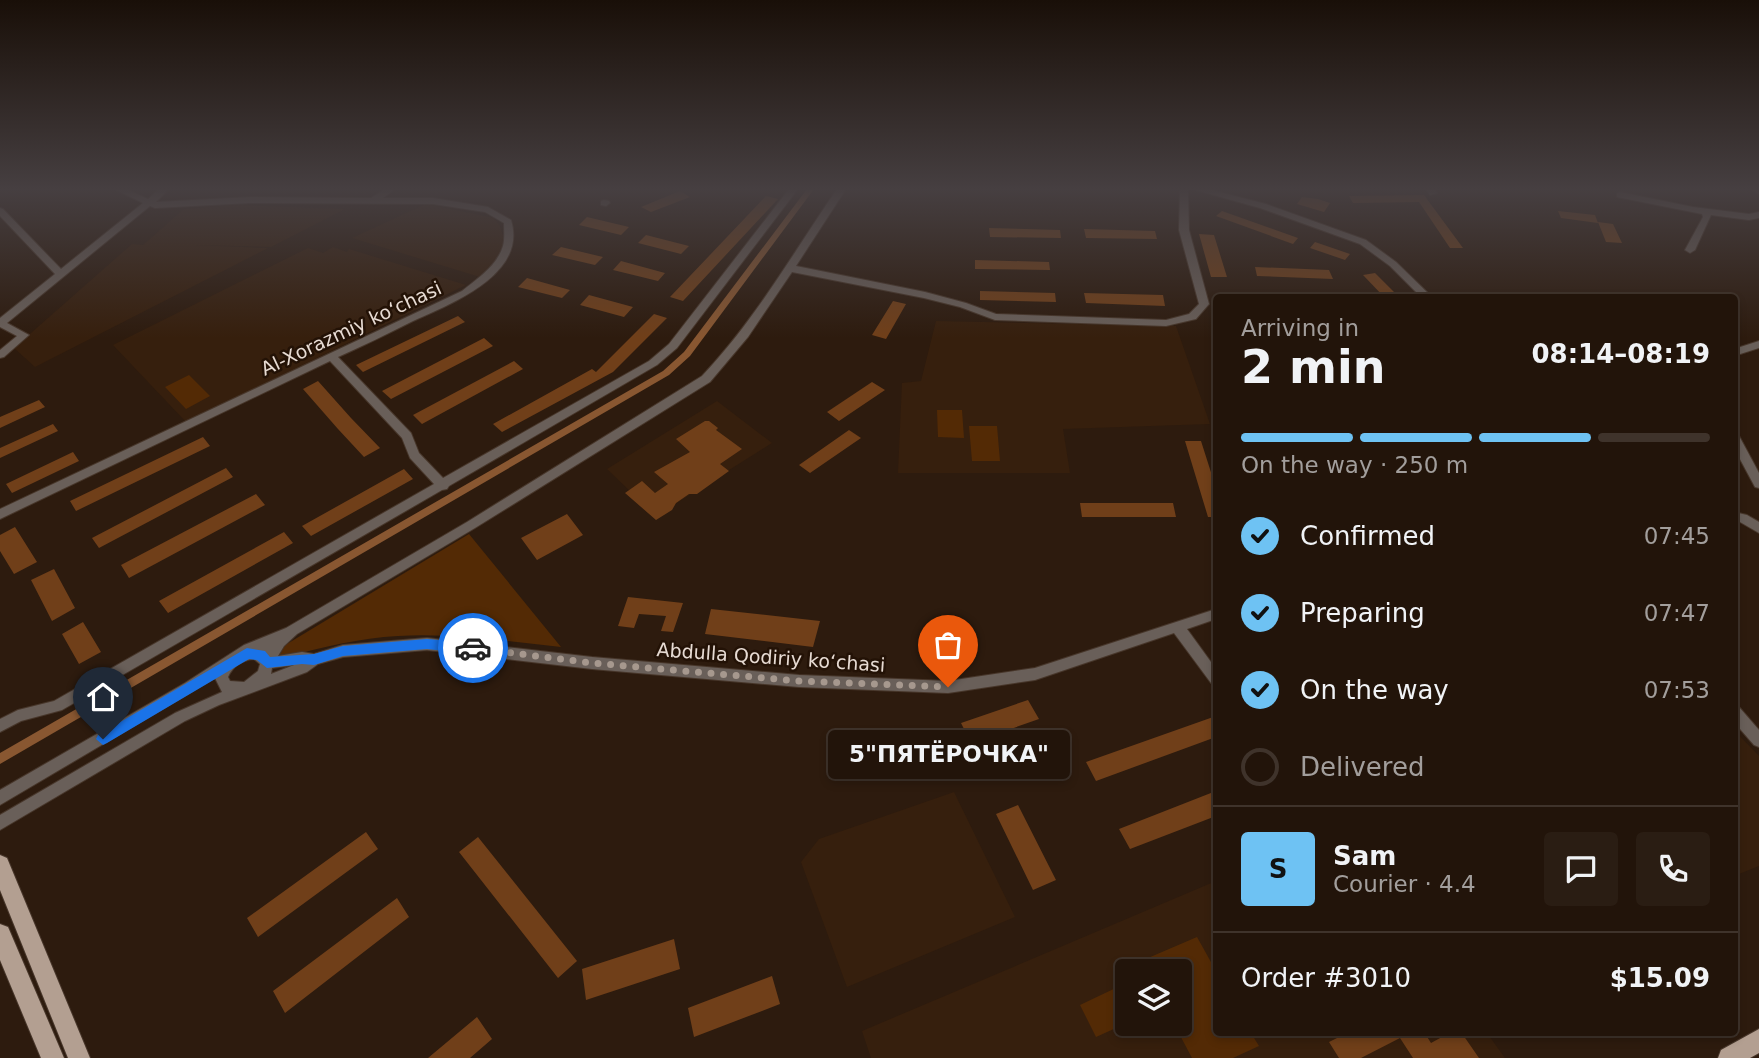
<!DOCTYPE html>
<html lang="en">
<head>
<meta charset="utf-8">
<style>
  :root { --surface:#22140a; --page:#2a1d13; --text:#f1f3f6; --muted:#a29e9c; --line:#3f332b; --accent:#6ec2f3 }
  body { margin:0; font-family:"DejaVu Sans",sans-serif; background:var(--page); color:var(--text); height:100vh; display:flex; flex-direction:column; font-size:26px; white-space:nowrap }
  * { box-sizing:border-box; margin:0 }
  p { font-size:23px; color:var(--muted) }
  .icon { flex:none; width:38px; height:38px; fill:none; stroke:currentColor; stroke-width:2; stroke-linecap:round; stroke-linejoin:round }
  .map { position:relative; flex:1; overflow:hidden }
  .panel { position:absolute; left:1213px; top:294px; width:525px; height:742px; display:flex; flex-direction:column; background:var(--surface); border-radius:7px; box-shadow:0 4px 10px #0003,0 0 0 2px var(--line) }
  .panel>* { flex:none }
  .buttons { position:absolute; left:1115px; top:959px; display:grid; gap:14px }
  .buttons a { display:grid; place-items:center; width:77px; height:77px; border-radius:7px; background:var(--surface); box-shadow:0 4px 10px #0003,0 0 0 2px var(--line); font-size:35px }
  .pin { position:absolute; display:grid; place-items:center; width:60px; height:60px; color:#fff; margin:-72px -30px; border-radius:50% 50% 50% 0; rotate:-45deg; box-shadow:0 0 7px #0007 }
  .pin .icon { rotate:45deg }
  .courier { position:absolute; display:grid; place-items:center; width:70px; height:70px; margin:-35px; border:5px solid #1a73e8; border-radius:50%; background:#fff; color:#222; box-shadow:0 2px 9px #0007 }
  .bubble { position:absolute; height:49px; border-radius:7px; background:var(--surface); box-shadow:0 4px 10px #0003,0 0 0 2px var(--line); font-size:23px; font-weight:800; line-height:49px; text-align:center }
  .overview em { font-style:normal; font-weight:800 }
  .overview div { display:flex; flex-direction:column-reverse }
  .overview { display:flex; align-items:center; justify-content:space-between; height:119px; padding:0 28px }
  h1 { font-size:46px; font-weight:800; line-height:52px }
  .bar { display:grid; grid-template-columns:repeat(4,1fr); gap:10px 7px; align-content:center; height:84px; padding:0 28px }
  .bar i { height:9px; border-radius:5px; background:var(--line) }
  .bar .current { background:var(--accent) }
  .bar p { grid-column:span 4 }
  .line { display:flex; align-items:center; gap:18px; padding:0 28px; border-top:2px solid var(--line) }
  .line div { flex:1 }
  .round { display:grid; place-items:center; flex:none; width:74px; height:74px; border-radius:7px; background:var(--page) }
  ol { padding:0 28px; list-style:none }
  li { display:flex; align-items:center; gap:21px; height:77px }
  li p { margin-inline-start:auto }
  li .icon { padding:7px; border-radius:50%; background:var(--accent); color:#111; stroke-width:4 }
  li:last-child { color:var(--muted) }
  li i { width:38px; height:38px; border:4px solid var(--line); border-radius:50% }
  .map>svg:first-child { display:block }
  .built { fill:#361f0d; fill-rule:evenodd }
  .green { fill:#532a05 }
  .lines { fill:none; stroke-linecap:round; stroke-linejoin:round }
  .canal { fill:#895731; fill-rule:evenodd }
  .building { fill:#703f19 }
  .minor-casing { stroke:#47362a; stroke-width:2 }
  .major-casing { stroke:#47362a; stroke-width:2 }
  .minor { fill:#695f59; fill-rule:evenodd }
  .major { fill:#b39f91; fill-rule:evenodd }
  .route { fill:#1a73e8 }
  .done { stroke:#a6988e; stroke-width:7; stroke-dasharray:0 12.6 }
  .labels { text-anchor:middle; dominant-baseline:central; stroke-width:5; stroke-linejoin:round; paint-order:stroke }
  .street-label { font-size:19px; fill:#e7dbd3; stroke:#231206 }
</style>
</head>
<body>
<div class="map">
<svg width="1759" height="1058" viewBox="0 0 1759 1058">
  <rect width="100%" height="100%" fill="#2d1b0e"/>
  <!-- built -->
  <path class="built" d="M426,204L494,218L500,226L505,242L499,257L480,277L352,238Z
    M234,205L345,209L271,247L194,245L268,248L35,367L14,348L132,244L143,245L184,209Z
    M333,247L347,252L349,249L466,285L186,422L113,345L308,248L323,253Z
    M936,321L1176,326L1210,424L1063,429L1070,473H898L902,383L921,381Z
    M717,401L772,443L656,516L607,469Z
    M1734,730L1759,756V866L1734,876Z
    M954,792L1015,917L847,987L801,862L819,839Z
    M1216,881V1032L1487,1033L1505,1058H871L862,1031ZM1127,971H1180V1024H1127Z"/>
  <!-- green -->
  <path class="green" d="M189,375L210,396L186,409L165,387Z
    M937,410H962L964,438L938,437Z
    M969,426H997L1000,461H972Z
    M469,534L561,647C507,641 452,633 398,636C360,638 323,647 286,657L277,655L282,647Z
    M1197,937L1216,971V1032L1251,1033L1259,1046L1233,1058H1192L1174,1024H1180V971H1147L1141,961Z
    M1122,985L1127,995V1023L1096,1037L1080,1005Z"/>
  <g class="lines">
    <!-- canal -->
    <path class="canal" d="M807,189H814L690,356L669,375L0,764V753L663,371L684,352Z"/>
  </g>
  <!-- building -->
  <path class="building" d="M680,191L690,197L651,212L641,207Z
    M1424,195L1463,248H1450L1419,202L1353,203L1349,196Z
    M766,196L778,199L683,301L670,297Z
    M1302,197L1318,199L1330,203L1324,212L1297,204Z
    M1222,211L1298,238L1293,244L1216,216Z
    M1558,211L1595,215L1598,223L1561,218Z
    M587,217L629,227L621,235L579,225Z
    M1598,222L1613,224L1622,243L1606,242Z
    M989,228L1060,230L1061,238L990,237Z
    M1084,229L1155,231L1157,239L1086,238Z
    M1199,234L1214,235L1227,277H1211Z
    M646,235L689,246L681,254L638,243Z
    M1315,242L1350,254L1345,260L1310,248Z
    M561,247L603,257L595,265L552,255Z
    M975,260L1049,262L1050,270L975,269Z
    M621,261L665,273L658,281L613,270Z
    M1255,267L1329,270L1333,279L1257,276Z
    M1375,273L1400,298H1385L1363,275Z
    M527,278L570,290L562,298L518,287Z
    M980,291L1055,293L1056,302L980,300Z
    M1084,293L1163,295L1165,306L1086,303Z
    M589,295L633,307L624,317L580,305Z
    M893,301L906,304L886,339L872,335Z
    M654,314L667,318L613,372L502,432L493,424L592,369L596,372Z
    M458,316L465,322L363,372L356,365Z
    M484,338L493,346L391,399L382,391Z
    M514,361L523,369L422,424L413,415Z
    M318,381L351,418L380,448L364,457L338,429L303,389Z
    M872,382L885,390L839,421L827,412Z
    M39,400L45,407L0,428V417Z
    M705,421H709L718,428L716,430L742,449L720,464L729,471L697,494H689L676,503L672,510L656,520L625,493L642,481L655,493L668,484L654,472L690,452L676,439Z
    M53,424L58,431L0,458V448Z
    M849,430L861,438L810,473L799,465Z
    M203,437L210,446L76,511L70,501Z
    M1185,441H1201L1216,488V517H1208Z
    M73,452L79,461L12,493L6,484Z
    M226,468L233,477L99,548L92,538Z
    M404,469L413,479L311,536L302,526Z
    M256,494L265,505L129,578L121,565Z
    M1080,503H1173L1176,517H1082Z
    M567,514L583,535L537,560L521,538Z
    M15,527L37,562L14,574L0,551V535Z
    M284,532L293,543L168,613L159,601Z
    M54,569L75,608L52,621L31,580Z
    M628,597L683,603L673,632L661,631L666,616L639,614L634,628L618,626Z
    M711,609L820,621L813,647L705,634Z
    M83,622L101,652L79,664L62,634Z
    M1028,700L1039,719L971,743L961,723Z
    M1216,716V737L1096,781L1086,762Z
    M1216,791V816L1130,849L1119,829Z
    M1018,805L1056,880L1033,890L996,814Z
    M366,832L378,849L258,937L247,918Z
    M478,837L577,961L558,978L459,852Z
    M397,898L409,917L285,1013L273,991Z
    M674,939L680,969L586,1000L582,969Z
    M772,976L780,1004L694,1037L688,1008Z
    M477,1017L492,1039L470,1058H428Z
    M1349,1032H1424L1431,1043L1451,1032H1461L1479,1058H1413L1400,1038L1361,1058H1339L1329,1042Z"/>
  <g class="lines">
    <!-- minor casing -->
    <g class="minor-casing">
      <path id="minor" d="M114,189H126L148,199L159,189H169L156,202L250,197L371,198L385,189H395L383,198H433L488,207L511,220C528,275 450,304 411,322C387,334 363,346 338,357L411,433L419,453L443,478L649,361L669,344L789,189H798L677,348L657,365L449,486L447,489L442,490L62,710L21,721L0,732V719L18,710L54,701L434,484L410,458L402,438L330,361L0,519V509L462,291C477,279 497,266 503,246C505,239 504,230 504,223L485,212L433,204L250,203L155,208L150,206L7,323L29,335L4,357L0,358V350L17,336L0,327V318L55,274L0,216V208L3,209L61,269L143,203Z
        M837,189H846L796,266L925,292L966,303L996,314L1166,320L1189,314L1199,304L1179,230L1180,189H1188L1189,230L1209,304L1196,319L1166,326L995,320L960,307L924,298L792,272L748,337L710,382L475,528L297,634L284,646L278,656L302,652L314,654L343,645L427,638L592,657L799,675L948,681L1035,668L1216,609V619L1187,629L1216,669V685L1211,683L1174,633L1035,680L948,693L799,687L592,669L427,650L343,657L318,664L307,672L219,705L185,721L0,830V815L175,713L222,692L215,678L0,805V790L185,683L244,645L286,628L467,522L702,376C756,319 793,253 837,189ZM254,659L260,664L258,671L244,682L230,681L228,677C233,666 242,660 254,659ZM294,665L271,674L272,668Z
        M1192,189H1208L1266,204L1366,240L1396,262L1433,298H1422L1390,266L1360,244L1260,208Z
        M1426,189H1435L1437,193L1430,195Z
        M1751,189H1759V194Z
        M1620,192L1693,207L1749,214L1759,212V218L1749,220L1711,215L1695,250L1690,253L1685,250L1703,217L1702,214L1617,197V193Z
        M604,200L609,201L610,203L606,206L601,205V201Z
        M1759,341V348L1734,356V349Z
        M1734,433L1738,434L1759,473V488L1755,487L1734,448Z
        M1734,512L1747,515L1759,522V533L1740,522H1734Z
        M1734,705L1739,707L1759,730V747L1754,745L1734,722Z"/>
    </g>
    <!-- major casing -->
    <g class="major-casing">
      <path id="major" d="M0,855L7,858L90,1058H68L0,890Z
        M0,924L8,927L64,1058H41L0,960Z
        M1759,1029V1053L1750,1058H1718L1721,1050Z"/>
    </g>
    <!-- minor -->
    <use href="#minor" class="minor"/>
    <!-- major -->
    <use href="#major" class="major"/>
  </g>
  <!-- sky -->
  <linearGradient id="sky" x2="0" y2="1"><stop stop-color="#190f08"/><stop offset="0.56" stop-color="#463f41"/><stop offset="1" stop-color="#463f41" stop-opacity="0"/></linearGradient>
  <rect width="1759" height="338" fill="url(#sky)"/>
  <!-- route -->
  <path class="route" d="M427,639L473,643L479,648L473,654L427,649L343,656L314,665L302,664L267,668L257,660L249,659L107,743L103,745L96,739L98,735L247,648L265,651L270,657L314,654L343,646Z"/>
  <g class="lines">
    <!-- done -->
    <path class="done" d="M473,648L592,663L799,681L948,687"/>
  </g>
  <g class="labels">
    <!-- street labels -->
    <g class="street-label">
      <text transform="translate(351 328) rotate(-25)">Al-Xorazmiy koʻchasi</text>
      <text transform="translate(771 657) rotate(4)">Abdulla Qodiriy koʻchasi</text>
    </g>
  </g>
</svg>
<div class="buttons">
<a><svg class="icon" aria-label="layers" viewBox="0 0 24 24"><path d="M12 4l9 5-9 5-9-5zM3 14l9 5 9-5"/></svg></a>
</div>
<div class="pin" style="left:948px;top:687px;background:#ea580c"><svg class="icon" aria-label="bag" viewBox="0 0 24 24"><path d="M5 8h14l-1 12H6zM9 8a3 3 0 0 1 6 0"/></svg></div>
<div class="pin" style="left:103px;top:739px;background:#1f2937"><svg class="icon" aria-label="home" viewBox="0 0 24 24"><path d="M3 11l9-7 9 7M6 9v11h12V9"/></svg></div>
<div class="courier" style="left:473px;top:648px"><svg class="icon" aria-label="car" viewBox="0 0 24 24"><path d="M5 17H2v-5l4-1 3-4h7l3 4 3 1v5h-3M9 17h6M6 11h13"/><circle cx="7" cy="17" r="2"/><circle cx="17" cy="17" r="2"/></svg></div>
<div class="bubble" style="left:828px;top:730px;width:242px">5&quot;ПЯТЁРОЧКА&quot;</div>
<section class="panel">
<div class="overview"><div><h1>2 min</h1><p>Arriving in</p></div><em>08:14–08:19</em></div>
<div class="bar"><i class="current"></i><i class="current"></i><i class="current"></i><i></i><p>On the way · 250 m</p></div>
<ol>
<li><svg class="icon" aria-label="check" viewBox="0 0 24 24"><path d="M5 12l5 5 9-10"/></svg>Confirmed<p>07:45</p></li>
<li><svg class="icon" aria-label="check" viewBox="0 0 24 24"><path d="M5 12l5 5 9-10"/></svg>Preparing<p>07:47</p></li>
<li><svg class="icon" aria-label="check" viewBox="0 0 24 24"><path d="M5 12l5 5 9-10"/></svg>On the way<p>07:53</p></li>
<li><i></i>Delivered</li>
</ol>
<div class="line" style="height:126px"><b class="round" style="background:var(--accent);color:#111">S</b><div><b>Sam</b><p>Courier · 4.4</p></div><a class="round"><svg class="icon" aria-label="chat" viewBox="0 0 24 24"><path d="M4 5h16v11H9l-5 4z"/></svg></a><a class="round"><svg class="icon" aria-label="phone" viewBox="0 0 24 24"><path d="M5 4h4l2 5-3 2q2 4 5 5l2-3 5 2v4C11 20 4 13 5 4z"/></svg></a></div>
<div class="line" style="height:91px"><div>Order #3010</div><b>$15.09</b></div>
</section>
</div>
</body>
</html>
